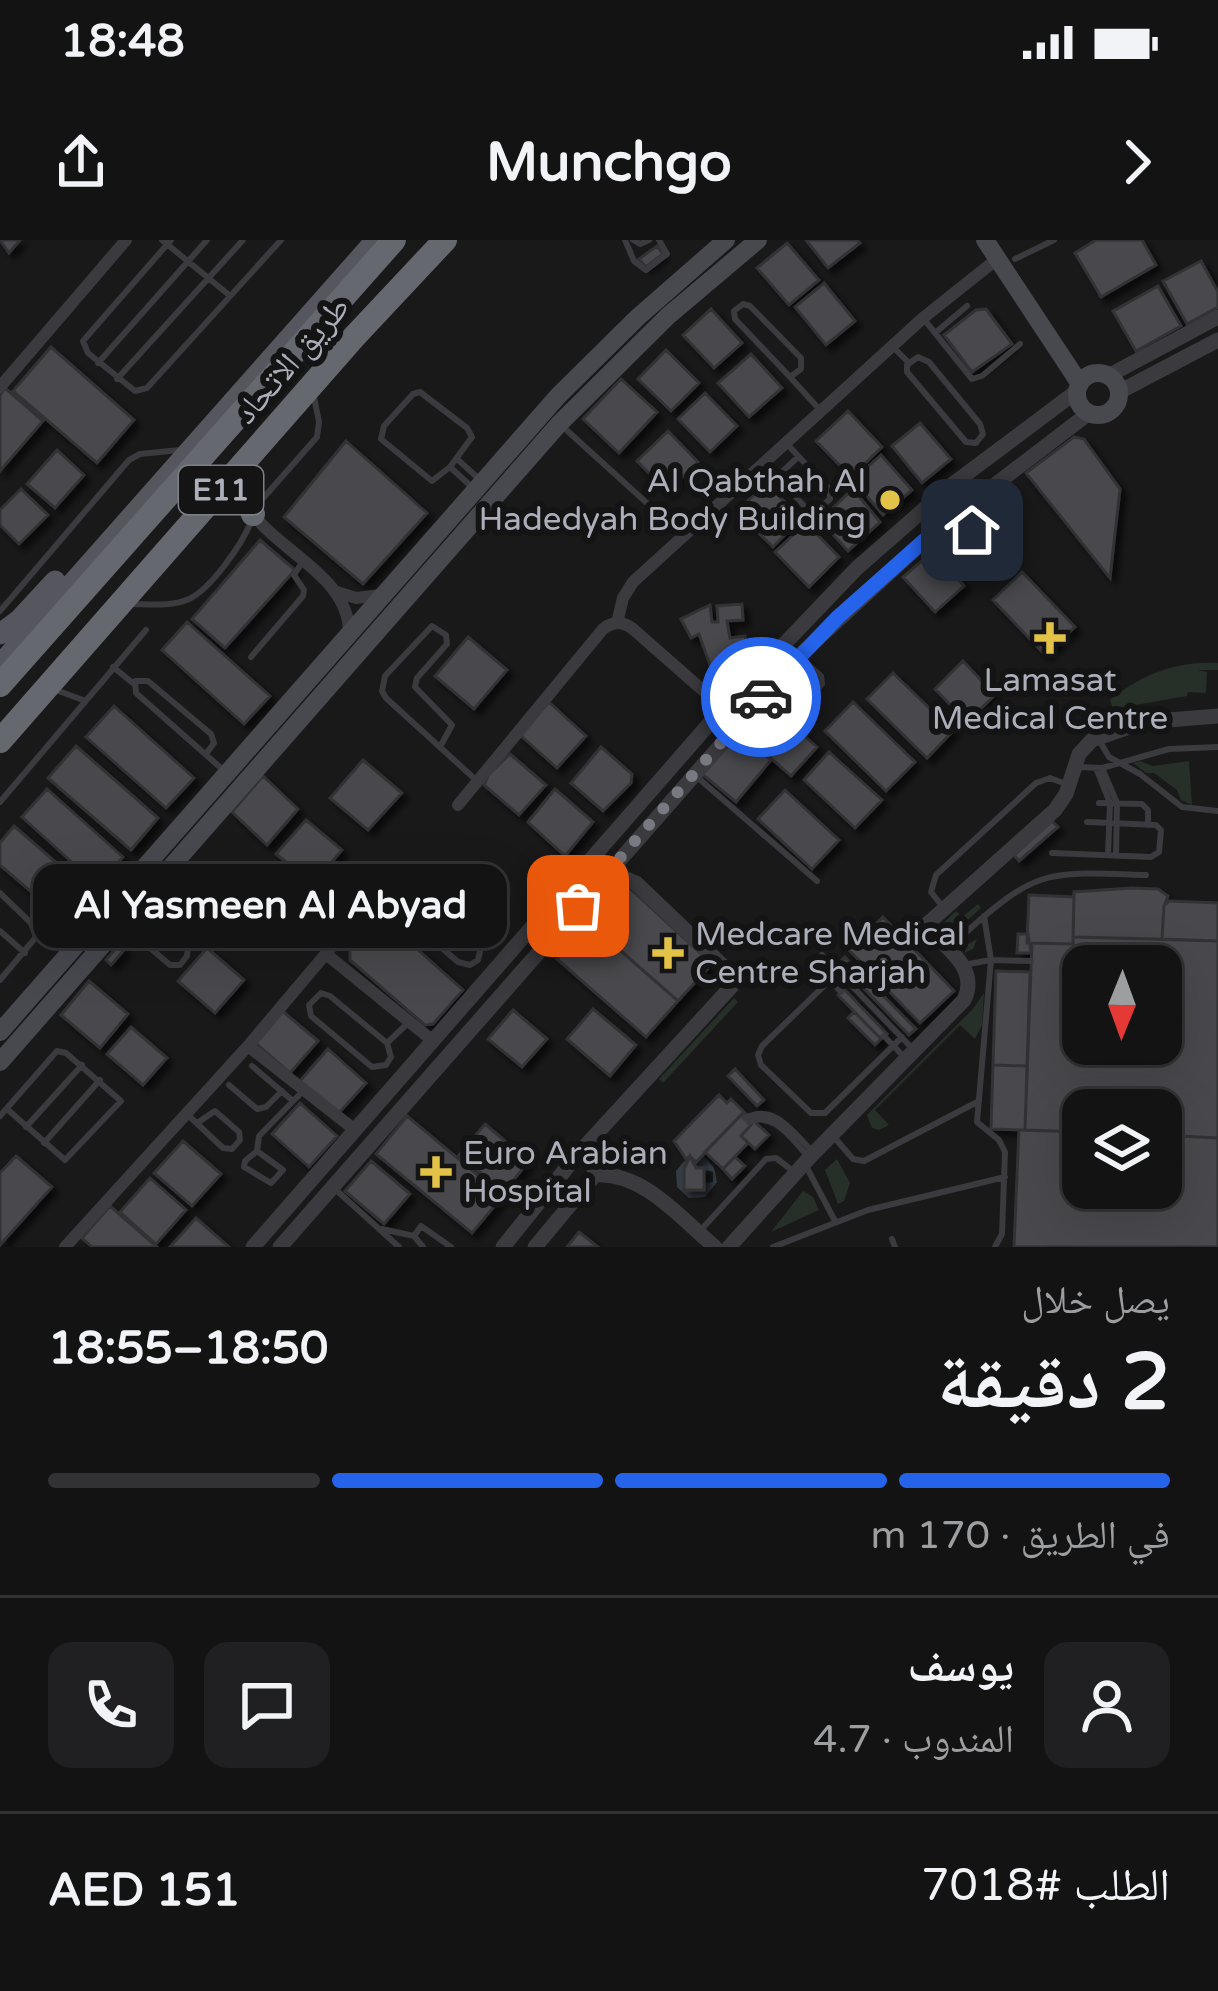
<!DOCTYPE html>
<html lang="ar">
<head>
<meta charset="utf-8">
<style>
  :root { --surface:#131314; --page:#202022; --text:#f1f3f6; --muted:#9d9ea0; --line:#323234; --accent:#2563eb }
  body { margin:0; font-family:"Varela Round","Noto Naskh Arabic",sans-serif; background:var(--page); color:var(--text); direction:rtl; height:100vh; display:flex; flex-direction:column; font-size:45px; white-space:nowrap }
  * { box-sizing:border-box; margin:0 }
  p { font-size:39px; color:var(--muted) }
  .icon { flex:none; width:66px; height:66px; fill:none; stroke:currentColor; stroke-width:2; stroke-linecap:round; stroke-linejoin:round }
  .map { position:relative; height:1007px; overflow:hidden; direction:ltr }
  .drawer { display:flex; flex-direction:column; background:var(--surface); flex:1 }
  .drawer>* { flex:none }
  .needle { width:78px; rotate:181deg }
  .controls { position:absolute; left:1062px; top:705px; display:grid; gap:24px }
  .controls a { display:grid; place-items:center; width:120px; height:120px; border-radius:24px; background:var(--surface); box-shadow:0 12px 48px #0002,0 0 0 3px var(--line); font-size:60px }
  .pin { position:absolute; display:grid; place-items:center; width:102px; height:102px; color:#fff; margin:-51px; border-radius:24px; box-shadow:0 6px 18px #0006 }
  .courier { position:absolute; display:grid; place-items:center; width:120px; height:120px; margin:-60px; border:9px solid #2563eb; border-radius:50%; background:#fff; color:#222; box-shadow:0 3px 15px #0007 }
  .bubble { position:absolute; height:84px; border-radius:24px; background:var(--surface); box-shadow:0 12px 48px #0002,0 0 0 3px var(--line); font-size:39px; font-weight:700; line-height:84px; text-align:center; direction:rtl }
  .overview em { font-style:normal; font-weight:700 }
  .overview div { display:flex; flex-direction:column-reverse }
  .overview { display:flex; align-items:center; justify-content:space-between; height:204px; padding:0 48px }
  h1 { font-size:78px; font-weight:700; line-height:90px }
  .bar { display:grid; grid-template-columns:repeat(4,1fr); gap:18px 12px; align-content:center; height:144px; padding:0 48px }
  .bar i { height:15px; border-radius:9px; background:var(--line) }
  .bar .current { background:var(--accent) }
  .bar p { grid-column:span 4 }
  .line { display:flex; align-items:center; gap:30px; padding:0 48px; border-top:3px solid var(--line) }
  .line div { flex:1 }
  .round { display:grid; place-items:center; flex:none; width:126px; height:126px; border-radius:24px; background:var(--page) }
  .status { display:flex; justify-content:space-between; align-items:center; height:84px; padding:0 60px; background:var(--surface); direction:ltr }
  .status svg { height:33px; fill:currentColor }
  header { display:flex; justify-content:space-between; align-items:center; height:156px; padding:0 48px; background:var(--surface); font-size:54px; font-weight:700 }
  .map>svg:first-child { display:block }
  .green { fill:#272f29 }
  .water { fill:#343c44 }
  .building { fill:#48494d; stroke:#333336; stroke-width:3; fill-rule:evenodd; filter:url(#shadow) }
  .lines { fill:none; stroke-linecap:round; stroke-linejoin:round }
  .service { stroke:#3a3a3f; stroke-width:6 }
  .minor { stroke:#3a3a3f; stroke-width:12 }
  .tertiary { stroke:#3a3a3f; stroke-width:15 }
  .secondary { stroke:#48494f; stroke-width:18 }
  .primary { stroke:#56575e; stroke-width:21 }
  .motorway { stroke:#666870; stroke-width:24 }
  .done { stroke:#797a81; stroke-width:12; stroke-dasharray:0 21.6 }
  .route { stroke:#2563eb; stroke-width:15 }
  .poi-dot { fill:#e3c248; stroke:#141415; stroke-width:4.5 }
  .labels { text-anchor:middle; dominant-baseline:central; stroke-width:12; stroke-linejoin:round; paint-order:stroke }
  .shield { fill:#141415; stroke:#7e8088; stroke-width:3 }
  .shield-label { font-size:30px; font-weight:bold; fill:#acaeb9 }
  .street-label { font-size:33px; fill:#acaeb9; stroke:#141415 }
  .poi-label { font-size:33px; fill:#acaeb9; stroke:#141415; text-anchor:start }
</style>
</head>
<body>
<div class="status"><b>18:48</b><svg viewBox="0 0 49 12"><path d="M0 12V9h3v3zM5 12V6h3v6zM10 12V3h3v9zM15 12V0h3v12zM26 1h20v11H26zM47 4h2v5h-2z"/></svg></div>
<header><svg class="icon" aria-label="forward" viewBox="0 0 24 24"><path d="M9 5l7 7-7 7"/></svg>Munchgo<svg class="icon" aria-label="share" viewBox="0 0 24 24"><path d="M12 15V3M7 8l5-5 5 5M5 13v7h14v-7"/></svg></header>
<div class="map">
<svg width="1218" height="1007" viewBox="0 0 1218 1007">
  <defs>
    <filter id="shadow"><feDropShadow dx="5.5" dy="5.5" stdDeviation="3" flood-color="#0009"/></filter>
  </defs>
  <rect width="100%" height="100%" fill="#19191a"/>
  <!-- green -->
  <path class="green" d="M1218,423V430H1197L1207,432L1206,453L1188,452L1187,456L1113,469L1110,460C1142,434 1177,421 1218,423Z
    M1140,521L1153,526L1189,521L1192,565L1181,560L1177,550L1154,533H1146L1133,523Z
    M978,664L981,668L951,695L963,707L977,699L973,709L964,713L966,708L962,710L940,686L956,671L962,677Z
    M984,753L982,785L975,799L960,785L875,870L889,885L879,890L872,888L867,875L972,770Z
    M734,758L738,762L663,843L659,839Z
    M837,919L850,943L844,961L838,964L825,930Z
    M803,951L813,957L819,970L771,992Z"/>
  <!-- water -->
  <path class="water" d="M703,915L714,928L717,942L705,957L689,958L677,947L676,931L686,919L684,949L704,950V943L713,942V932L696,928V922Z"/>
  <!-- building -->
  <path class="building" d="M0,0H20L9,13Z
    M806,0H857L860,3L828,28Z
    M1096,0H1142L1156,25L1101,57L1075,13Z
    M787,3L819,40L789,65L757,28Z
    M657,6L663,14L646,27L639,19Z
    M1201,21L1218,52V67L1187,84L1163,41Z
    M824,43L855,81L826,105L795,67Z
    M1158,46L1181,86L1136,111L1113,71Z
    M711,69L742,103L714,128L683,95Z
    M986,69L1012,104L972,132L944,95L976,70Z
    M51,107L134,180L97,223L13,151Z
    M666,110L699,143L671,171L638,139Z
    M751,114L782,148L749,177L718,143Z
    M621,139L657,172L619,213L583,179Z
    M5,148L43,181L0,231V155Z
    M705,153L737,186L710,212L678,179Z
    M848,171L882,207L851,237L816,201Z
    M920,183L951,219L922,243L892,206Z
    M668,191L698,222L667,252L637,221Z
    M1074,197L1084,199L1120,249L1110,338L1026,233Z
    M346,201L427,273L363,344L284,277Z
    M57,210L84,235L55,268L27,244Z
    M881,215L912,250L883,275L853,240Z
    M766,243L801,278L773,307L737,272Z
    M21,249L48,275L19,304L0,285V270Z
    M853,249L880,282L848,311L820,280Z
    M806,283L839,317L809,347L775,312Z
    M260,300L295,330L225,408L192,379Z
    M933,311L964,346L935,372L903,337Z
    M1022,332L1075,387L1045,415L993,360Z
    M742,364L743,380L727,381L730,398L745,396L748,413L735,415V420H726V426L712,431L699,394L691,398L681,379L710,365L712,382H718L717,366Z
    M187,382L270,456L244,484L162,410Z
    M468,397L507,430L474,469L435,436Z
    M963,421L995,455L967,482L935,449Z
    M893,433L953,491L927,518L867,459Z
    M549,462L586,496L557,528L519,494Z
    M853,462L915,522L886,551L825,491Z
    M114,466L194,538L166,568L86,497Z
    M780,474L817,507L791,536L754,503Z
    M736,492L771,520L736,562L702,534Z
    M76,506L158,578L131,610L48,538Z
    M601,507L632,534L631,543L603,571L571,543Z
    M829,512L882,560L855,588L804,540Z
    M510,514L546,545L519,575L484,545L489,534Z
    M363,520L402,553L368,590L330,558Z
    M263,536L298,569L267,605L232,572Z
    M47,549L123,617L97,645L22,577Z
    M555,549L593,582L565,616L528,582Z
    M785,550L839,600L812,629L758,579Z
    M306,580L342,610L313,644L276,614Z
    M1052,581L1058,587L1019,621L1014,615Z
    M14,586L90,652L65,681L0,625V603Z
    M624,643L712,724L678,761L589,683Z
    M1132,648L1158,649L1168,656L1164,666L1162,699L1073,697L1074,652Z
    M1029,655L1074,657L1073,704L1027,703Z
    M1169,661L1218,663V701L1162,699L1164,666Z
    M381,677L463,750L433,784L425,785L350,720V711Z
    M883,677L954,751L920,783L849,710Z
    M589,683L678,761L646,797L557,719Z
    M1018,694H1028L1031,713H1017Z
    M1073,697L1218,701V898L1161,895V870H1083V892L1025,890L1032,703L1073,704ZM1083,726H1161V804H1083Z
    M119,705L124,710L111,725L106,720Z
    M207,708L244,740L215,773L178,741Z
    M845,717L916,789L909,795L839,723Z
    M996,731L1030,732L1027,826L993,825Z
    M89,741L128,774L100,808L61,775Z
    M844,749L887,794L881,799L838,755Z
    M280,769L318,801L290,833L253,801Z
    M593,769L636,805L610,836L567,799Z
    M513,770L547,799L522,827L488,799Z
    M854,772L881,799L875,805L848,778Z
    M131,787L167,818L143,845L107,814Z
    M328,809L366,843L338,874L300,841Z
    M993,825L1027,826L1025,890L991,889Z
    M735,829L764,860L757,866L728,836Z
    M719,855L727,863L731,859L744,872L696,922L690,916L686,919L674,901Z
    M300,863L337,896L309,927L272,894Z
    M744,872L769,895L755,909L741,896L751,885L741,875Z
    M741,875L751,885L741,896L748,903L723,929L705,912Z
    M407,876L503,956L472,993L376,914Z
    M485,884L529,921L504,952L459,915Z
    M1019,890L1083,892V948H1161V895L1218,898V1007H1014Z
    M183,901L221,934L192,966L154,933Z
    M16,916L52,947L0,1005V933Z
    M690,916L696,928H704V950H684V929Z
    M735,917L745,926L732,939L723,929Z
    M371,921L410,954L384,984L345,951Z
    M150,938L186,970L156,1004L120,972Z
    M110,966L157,1007H92L82,998Z
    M196,978L229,1007H170Z
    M579,992L598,1007H567Z"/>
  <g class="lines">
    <!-- service -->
    <path class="service" d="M162,0L229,55
      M171,0L83,101L88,113L135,151L147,148L281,0
      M625,0L634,21L646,30L667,14L659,0
      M633,0L640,4L649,0
      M1015,19L1054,0
      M743,64L750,66L801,118V129L790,137L735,79L734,71Z
      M923,78L972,139L982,136L1020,104
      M935,93L967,66
      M892,106L909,123
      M918,117L929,122L980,184L983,194L976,203L966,202L907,132V125Z
      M98,123L207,0
      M790,137L820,170
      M117,139L243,0
      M420,152L467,188L472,197L450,227L432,241L381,199L384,186L413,154Z
      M562,186L681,294
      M787,204L830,250V259L818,270L807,269L781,241L783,231L798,217
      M457,219L478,238
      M450,227L473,248
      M258,264L317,197L319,182L314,157
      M937,292L965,324L976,325L987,313L984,305L968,288L947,303
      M130,364C148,364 172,367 189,359C211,349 242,304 251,282
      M0,371L129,220L140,214L180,210
      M251,417L303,356L304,350L294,335L303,321
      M113,427L134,444
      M56,450L83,460
      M765,459L790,478L822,444L821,436L802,419
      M1099,500L1109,517L1140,534L1182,567L1218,571
      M440,507L452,485L415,447L417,438L447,404L446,395L432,386L385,436L382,451L386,458L476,540
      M206,514L214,503L211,494L148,441H135L136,453L222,529
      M1078,527L1102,528L1169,509L1218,507
      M1096,528L1110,563L1108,615
      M1102,528L1117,563L1116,616
      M697,537L817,641
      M0,562L146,390
      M1099,563L1142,564L1148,570V585
      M1052,613L1151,617L1159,612L1161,590L1156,585L1087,582
      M404,650L413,651L476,703L480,711L478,720L470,725L458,722L399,671L396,657Z
      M0,653L31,683L36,697L0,740
      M942,666L931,652L936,635L1036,543L1050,538L1069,545
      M984,676L991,720L977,882L999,900L1005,912L1002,994L995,1007
      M155,682L188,707L187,716L180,725H170L142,701L141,689Z
      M0,691L25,713
      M963,695C1038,627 1048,632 1146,635
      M822,715L912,808
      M814,724L841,752
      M963,725L991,720L1031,721
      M830,740L762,806L758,815L761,825L811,873H825L902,797
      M321,753L330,756L387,803L391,817L386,825L372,827L311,776L309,765Z
      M884,796L906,819
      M387,803L407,784
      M252,826L293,861
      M229,845L257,869L266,867L282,851
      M0,876L57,811L66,813L121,861L65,920L7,869
      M189,876L223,908L232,909L240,900L239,892L215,871L197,883
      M745,878C774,863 792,891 811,910
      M749,882C774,871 791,899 808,916
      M26,887L82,825
      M834,897L853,919L864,921L979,861
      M44,903L100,840
      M257,911L283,930L271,943L244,927L245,921Z
      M257,911L259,896L302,852
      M806,926L835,981
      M335,949L399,1007
      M382,989L414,996
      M699,992L766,919L776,918L793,931
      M892,999L895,1007
      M423,1007L414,996L421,986L451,1007
      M773,1007L868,970L1005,937"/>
    <!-- minor -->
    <path class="minor" d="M0,147L126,0
      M253,274C283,314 350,338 349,394
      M337,352L356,358L381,355
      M617,383L623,358L633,342L923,78L997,19
      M458,565L603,389C613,381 623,381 633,389L723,468
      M326,714L433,801
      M248,806L355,890
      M65,1007L248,806L388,640"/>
    <!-- tertiary -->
    <path class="tertiary" d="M1108,136L1218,77
      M1119,152L1218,100
      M595,935C644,932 680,978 715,1007
      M253,1007L723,468L857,328L953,244L1077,151
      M280,1007L799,416L936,290L1089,173
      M503,1007L577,915L731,747L726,729L636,643L609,631
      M535,1007L595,935L593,918L577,915
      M729,1007L810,917L964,760C980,729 945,706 925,686L1055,570L1066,554L1079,514L1092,500L1144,482L1218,476"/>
    <!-- secondary -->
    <path class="secondary" d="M985,0L1080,144
      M1077 154a21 21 0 1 1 42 0a21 21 0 1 1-42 0Z
      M0,792L558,156L638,77L726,0
      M0,822L559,184L668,76L758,0"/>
    <!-- primary -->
    <path class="primary" d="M0,394L19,380L55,341
      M0,425L376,0"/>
    <!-- motorway -->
    <path class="motorway" d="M243,226V249L253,274
      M0,445L394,0
      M0,501L354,97L445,0"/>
  </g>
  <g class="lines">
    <!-- done -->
    <path class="done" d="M578,666L761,457"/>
    <!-- route -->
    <path class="route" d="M761,457L838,377L936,290L947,302L966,288L972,290"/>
  </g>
  <!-- markers -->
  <g class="poi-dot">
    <circle cx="890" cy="260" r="12"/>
    <path d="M1044 380h12v12h12v12h-12v12h-12v-12h-12v-12h12z"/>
    <path d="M662 695h12v12h12v12h-12v12h-12v-12h-12v-12h12z"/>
    <path d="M430 914h12v12h12v12h-12v12h-12v-12h-12v-12h12z"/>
  </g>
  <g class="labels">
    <!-- shield labels -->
    <rect class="shield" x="179" y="226" width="84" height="48" rx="9"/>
    <g class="shield-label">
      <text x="221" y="250">E11</text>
    </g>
    <!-- street labels -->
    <g class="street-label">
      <text transform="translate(292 120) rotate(-49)">طريق الاتحاد</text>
    </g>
    <!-- poi labels -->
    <g class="poi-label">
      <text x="866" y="241" text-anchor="end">Al Qabthah Al<tspan x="866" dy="38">Hadedyah Body Building</tspan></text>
      <text x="1050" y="440" text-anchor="middle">Lamasat<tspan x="1050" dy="38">Medical Centre</tspan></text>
      <text x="695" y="694">Medcare Medical<tspan x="695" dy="38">Centre Sharjah</tspan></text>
      <text x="463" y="913">Euro Arabian<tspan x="463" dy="38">Hospital</tspan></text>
    </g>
  </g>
</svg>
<div class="controls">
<a><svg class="needle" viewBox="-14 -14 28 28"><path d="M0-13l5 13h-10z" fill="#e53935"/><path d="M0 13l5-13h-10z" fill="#9d9ea0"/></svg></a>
<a><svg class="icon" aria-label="layers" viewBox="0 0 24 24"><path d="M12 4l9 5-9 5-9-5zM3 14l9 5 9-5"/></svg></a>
</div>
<div class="pin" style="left:578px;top:666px;background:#ea580c"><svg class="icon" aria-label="bag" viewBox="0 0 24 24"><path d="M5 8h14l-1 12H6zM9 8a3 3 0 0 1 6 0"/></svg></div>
<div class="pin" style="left:972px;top:290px;background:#1f2937"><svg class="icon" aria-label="home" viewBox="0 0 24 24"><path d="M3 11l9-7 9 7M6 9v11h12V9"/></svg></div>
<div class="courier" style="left:761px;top:457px"><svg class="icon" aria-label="car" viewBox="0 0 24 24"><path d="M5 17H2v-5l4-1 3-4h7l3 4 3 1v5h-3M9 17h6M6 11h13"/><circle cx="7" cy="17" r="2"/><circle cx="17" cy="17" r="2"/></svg></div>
<div class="bubble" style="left:33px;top:624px;width:474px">Al Yasmeen Al Abyad</div>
</div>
<section class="drawer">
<div class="overview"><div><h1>2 دقيقة</h1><p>يصل خلال</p></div><em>18:50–18:55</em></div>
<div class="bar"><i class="current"></i><i class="current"></i><i class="current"></i><i></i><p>في الطريق · 170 m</p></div>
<div class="line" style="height:216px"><a class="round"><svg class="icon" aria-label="person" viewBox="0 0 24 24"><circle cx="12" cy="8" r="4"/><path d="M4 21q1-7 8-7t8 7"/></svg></a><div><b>يوسف</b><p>المندوب · 4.7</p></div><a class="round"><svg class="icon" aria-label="chat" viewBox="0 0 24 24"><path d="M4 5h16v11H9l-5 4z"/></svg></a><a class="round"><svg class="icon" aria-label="phone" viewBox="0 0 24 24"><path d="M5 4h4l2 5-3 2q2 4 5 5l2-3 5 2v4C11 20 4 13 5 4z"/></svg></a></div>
<div class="line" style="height:156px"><div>الطلب #7018</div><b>AED 151</b></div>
</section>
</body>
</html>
